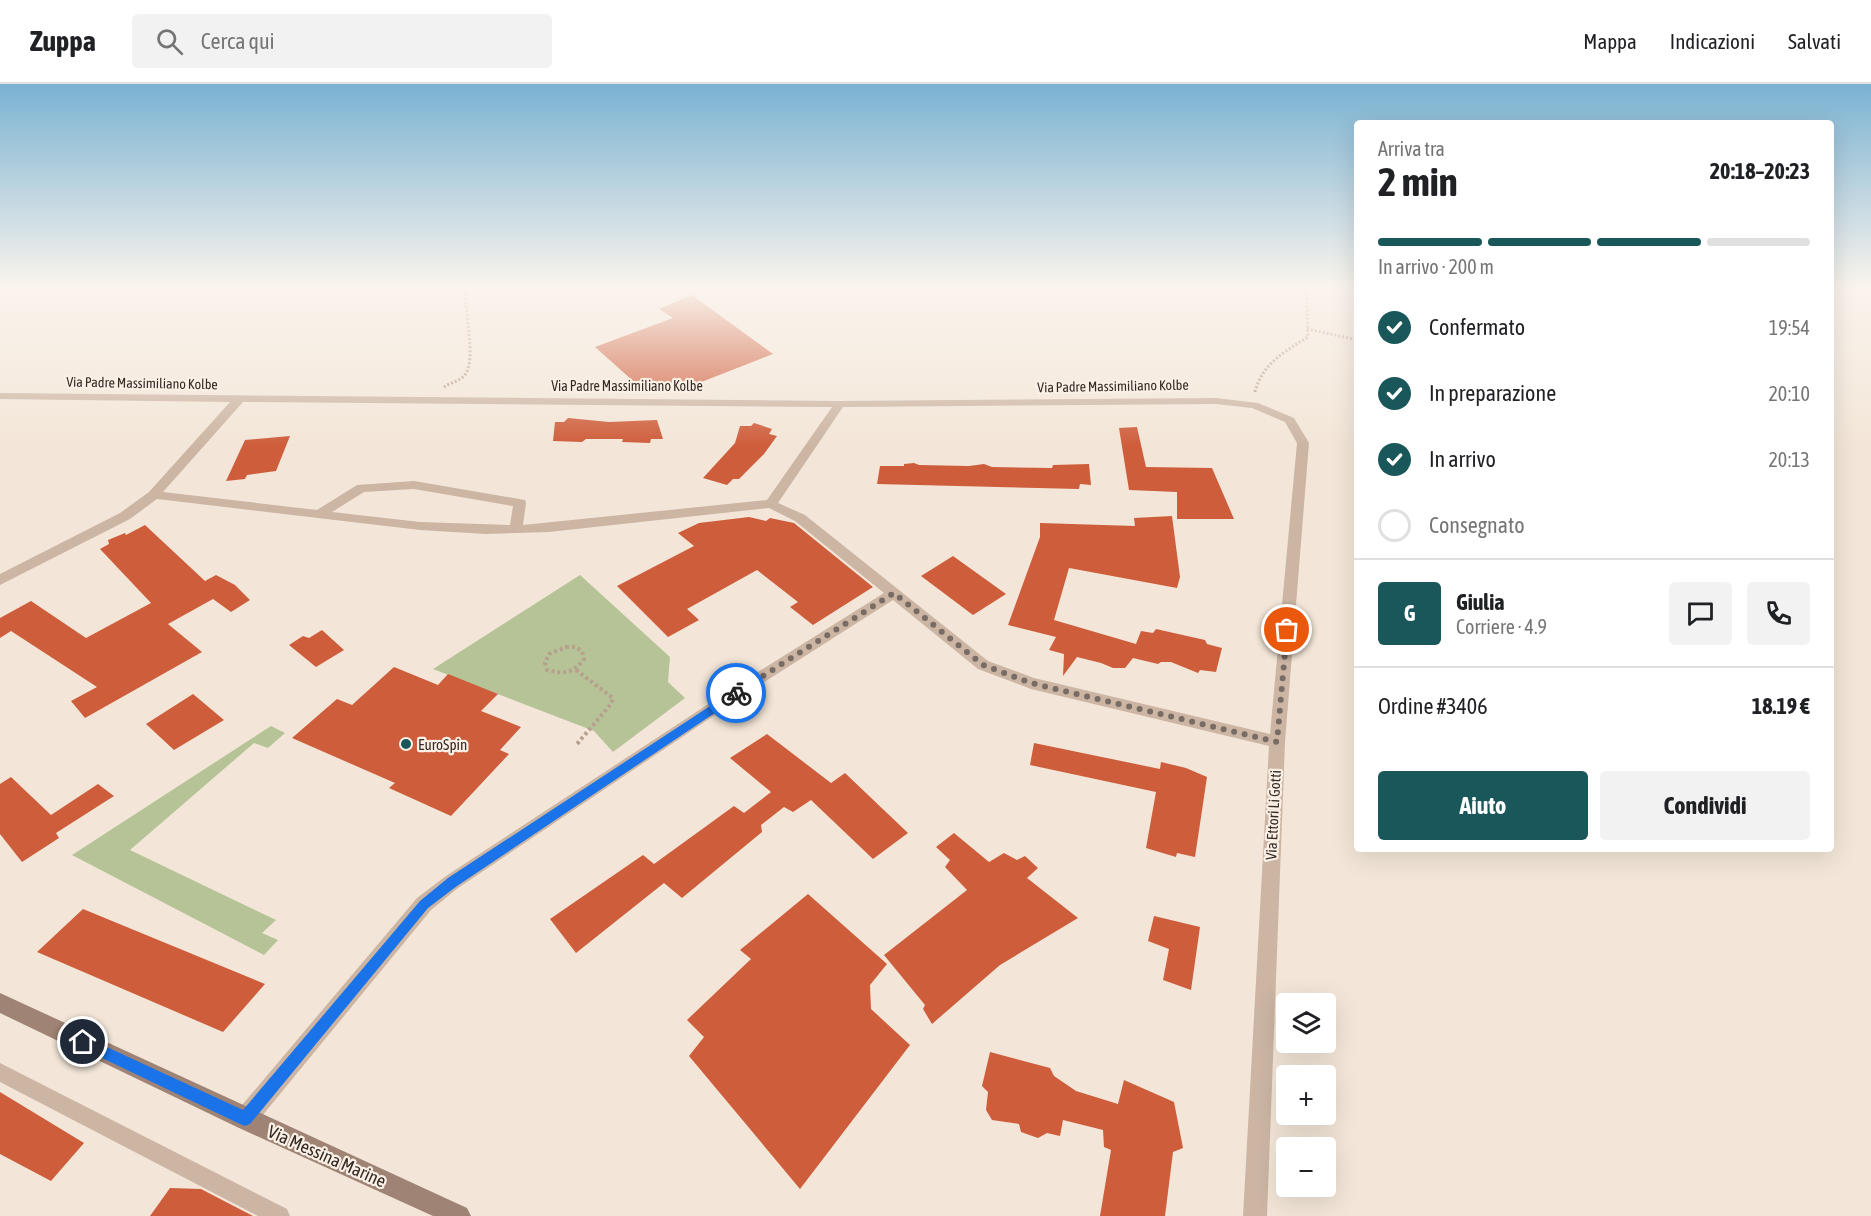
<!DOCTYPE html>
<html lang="it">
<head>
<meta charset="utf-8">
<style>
  :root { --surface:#fff; --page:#f2f2f2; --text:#202124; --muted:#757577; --line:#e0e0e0; --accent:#19575a }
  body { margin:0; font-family:"Asap Condensed",sans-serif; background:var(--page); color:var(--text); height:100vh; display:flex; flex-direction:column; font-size:22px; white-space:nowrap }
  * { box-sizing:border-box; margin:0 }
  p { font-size:20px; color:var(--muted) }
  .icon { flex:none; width:33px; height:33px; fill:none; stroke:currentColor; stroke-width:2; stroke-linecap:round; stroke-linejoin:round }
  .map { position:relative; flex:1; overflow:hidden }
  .drawer { position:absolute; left:1354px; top:36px; width:480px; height:732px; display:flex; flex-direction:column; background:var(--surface); border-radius:6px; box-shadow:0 6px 24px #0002 }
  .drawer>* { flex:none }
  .fabs { position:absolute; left:1276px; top:909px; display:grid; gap:12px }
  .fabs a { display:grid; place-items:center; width:60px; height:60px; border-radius:6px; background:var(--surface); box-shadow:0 6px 24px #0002; font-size:30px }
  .pin { position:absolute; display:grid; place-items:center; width:51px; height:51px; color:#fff; margin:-26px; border:3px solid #fff; border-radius:50%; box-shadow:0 2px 6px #0007 }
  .courier { position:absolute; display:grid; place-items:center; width:60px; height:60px; margin:-30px; border:4px solid #1a73e8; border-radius:50%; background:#fff; color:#222; box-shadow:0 2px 8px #0007 }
  .head em { font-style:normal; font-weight:700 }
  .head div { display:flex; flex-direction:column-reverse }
  .head { display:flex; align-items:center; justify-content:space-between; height:102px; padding:0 24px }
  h1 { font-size:39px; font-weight:700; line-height:45px }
  .bar { display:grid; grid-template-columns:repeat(4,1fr); gap:9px 6px; align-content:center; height:72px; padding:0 24px }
  .bar i { height:8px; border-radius:4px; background:var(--line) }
  .bar .active { background:var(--accent) }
  .bar p { grid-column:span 4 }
  .line { display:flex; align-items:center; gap:15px; padding:0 24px; border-top:2px solid var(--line) }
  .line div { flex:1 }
  .round { display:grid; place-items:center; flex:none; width:63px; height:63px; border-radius:6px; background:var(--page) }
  ol { padding:0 24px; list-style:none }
  li { display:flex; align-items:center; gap:18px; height:66px }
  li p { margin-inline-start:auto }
  li .icon { padding:6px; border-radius:50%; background:var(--accent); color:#fff; stroke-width:4 }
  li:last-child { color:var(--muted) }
  li i { width:33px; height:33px; border:3px solid var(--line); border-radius:50% }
  .action { display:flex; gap:12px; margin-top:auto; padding:12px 24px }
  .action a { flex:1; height:69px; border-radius:6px; background:var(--accent); color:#fff; font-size:24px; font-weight:700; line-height:69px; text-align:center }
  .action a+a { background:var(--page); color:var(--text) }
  header { display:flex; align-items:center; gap:36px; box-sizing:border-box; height:84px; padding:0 30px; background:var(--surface); border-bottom:2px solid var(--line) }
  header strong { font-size:28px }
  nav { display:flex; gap:33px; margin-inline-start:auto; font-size:21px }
  .search { width:420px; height:54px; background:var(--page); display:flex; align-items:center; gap:15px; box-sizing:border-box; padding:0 21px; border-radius:6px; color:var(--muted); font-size:22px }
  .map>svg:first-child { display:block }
  .green { fill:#b5c397 }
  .building { fill:#ce5d3b }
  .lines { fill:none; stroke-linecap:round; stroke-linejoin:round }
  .path-far1 { stroke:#b79f8e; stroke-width:3; stroke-dasharray:2 2; stroke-linecap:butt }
  .path { stroke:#b79f8e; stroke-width:4; stroke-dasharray:3 3; stroke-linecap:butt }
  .service { fill:#ccb5a3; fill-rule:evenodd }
  .minor { fill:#ccb5a3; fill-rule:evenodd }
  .secondary { fill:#9f8475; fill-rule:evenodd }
  .route { fill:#1a73e8 }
  .done { stroke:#786c64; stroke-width:6; stroke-dasharray:0 10.8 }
  .poi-dot { fill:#19575a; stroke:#faf0e5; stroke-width:2 }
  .labels { text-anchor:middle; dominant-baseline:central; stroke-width:4.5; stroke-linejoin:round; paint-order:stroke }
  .far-street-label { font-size:14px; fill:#362b26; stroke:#faf0e5 }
  .poi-label { font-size:15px; fill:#362b26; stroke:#faf0e5; text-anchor:start }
  .street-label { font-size:15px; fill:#362b26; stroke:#faf0e5 }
  .near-street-label { font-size:18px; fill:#362b26; stroke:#faf0e5 }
</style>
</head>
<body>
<header>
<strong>Zuppa</strong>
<div class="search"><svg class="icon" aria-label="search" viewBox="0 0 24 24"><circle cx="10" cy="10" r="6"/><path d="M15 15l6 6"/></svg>Cerca qui</div>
<nav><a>Mappa</a><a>Indicazioni</a><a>Salvati</a></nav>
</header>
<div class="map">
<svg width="1871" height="1132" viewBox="0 0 1871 1132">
  <rect width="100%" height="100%" fill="#f3e6d8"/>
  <!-- green -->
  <path class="green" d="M580,491L670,573L668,598L685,614L613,668L594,647L433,585Z
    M271,642L285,649L268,664L254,659L130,766L276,836L262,849L278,856L264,871L72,771Z"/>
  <!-- building -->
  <path class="building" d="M692,211L773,270L686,304H641L595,263L673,234L659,225Z
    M568,334L609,338L657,336L663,355H651L650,359L622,358L623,355H586L582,358L553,357L555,338H564Z
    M754,339L772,345L769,350L777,352L764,370L739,395H733L727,401L703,394L735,359L740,342H751Z
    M1137,343L1146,383L1212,384L1234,435H1177V408L1129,406L1119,344Z
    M290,352L276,387L247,391L245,395L226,397L245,356Z
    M914,379L919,381L969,382L984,380L992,383L1052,384L1053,381L1089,380L1091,401L1080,400L1079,405L877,400L880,382H904V380Z
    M1172,432L1180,493L1177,504L1069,484L1054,536L1136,560L1141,547L1153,549L1156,545L1205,556L1207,560L1222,564L1216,588L1200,586L1198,589L1171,578H1161L1158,580L1133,574L1125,584H1113L1101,579L1077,573L1063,592L1064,570L1049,566L1056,553L1008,541L1040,453V439L1135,442L1134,434Z
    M749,433L766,437L770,434L794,439L873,503L813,541L790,523L798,518L757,486L687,525L699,536L668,553L617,502L694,462L678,449L699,439Z
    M145,441L205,497L216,491L235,501L250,516L231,528L213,515L168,540L202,568L85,634L71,617L97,603L11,547L0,554V534L31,517L86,554L151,519L100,465L109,460L108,456L125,449L126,451Z
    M953,472L1006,510L973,531L921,492Z
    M322,546L344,566L316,583L289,561L303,552L309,554Z
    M394,583L438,601L448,590L498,610L481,627L521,643L500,666L509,670L451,732L389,704L395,699L292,654L337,615L352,621Z
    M193,610L224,636L174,666L146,640Z
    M767,650L831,699L845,689L908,749L873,775L811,716L793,728L784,723L761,741L762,748L682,814L664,799L576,869L550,835L643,771L654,780L734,722L744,729L771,708L730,674Z
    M1034,659L1160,685L1161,678L1186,684L1207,693L1195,773L1177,769L1176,773L1146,764L1156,708L1030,681Z
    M11,693L51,731L98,700L114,712L56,749L59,754L22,778L0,750V700Z
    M954,749L989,778L1004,769L1017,776L1025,772L1038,784L1027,794L1078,834L1000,881L932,940L923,925L925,921L884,871L967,806L945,783L950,776L936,763Z
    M808,810L887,880L870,901L871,925L910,961L800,1105L689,972L704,953L687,936L751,875L740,866Z
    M83,825L265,900L223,948L37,868Z
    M1154,832L1200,843L1191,906L1163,896L1169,865L1148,857Z
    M990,968L1050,984L1054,992L1076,1007L1118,1020L1124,996L1174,1018L1183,1064L1173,1068L1165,1132H1100L1111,1066L1104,1063L1103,1046L1063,1036L1060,1052L1047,1049L1038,1054L1021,1048L1019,1040L992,1036L986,1026L988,1008L982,1002Z
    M0,1008L84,1059L51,1097L0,1070Z
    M170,1104L201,1105L253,1132H150Z"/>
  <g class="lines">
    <!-- path-far1 -->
    <path class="path-far1" d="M1307,245L1358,256
      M444,303C450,299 459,297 464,292C478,277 463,225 466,204
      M1255,308C1262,280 1285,267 1308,253L1306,204"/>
    <!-- path -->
    <path class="path" d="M566,563H575L582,567L584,575C573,590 564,590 547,586L545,579L549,570Z
      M576,586L613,614L611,620L577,660"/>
    <!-- service -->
    <path class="service" d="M0,979L287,1125L290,1132H258L0,998Z"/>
    <!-- minor -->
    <path class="minor" d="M0,309L840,317L1216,314L1258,319L1294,334L1309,359L1285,658L1267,1132H1243L1269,662L1031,605L978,585L893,516L752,606L458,804L431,826L253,1043L245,1046L237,1043L234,1035L237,1027L417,814L446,792L742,598L884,509L795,437L769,424L549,448L486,450L420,446L157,415L130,435L0,501V490L120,429L149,408L230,318L0,315ZM243,318L832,323L767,416L523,441L526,419L525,416L414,397L357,401L317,426L163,408ZM1216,320L1252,324L1285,338L1297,359L1270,650L1034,594L988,577L805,431L778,419L843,323ZM414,405L513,422L510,441L420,438L332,428L364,408Z"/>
    <!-- secondary -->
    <path class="secondary" d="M0,909L467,1124L471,1132H433L237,1043L0,929Z"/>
  </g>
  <!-- sky -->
  <linearGradient id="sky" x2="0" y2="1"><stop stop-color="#7ab2d2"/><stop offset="0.56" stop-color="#faf4ed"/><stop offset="1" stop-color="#faf4ed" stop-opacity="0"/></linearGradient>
  <rect width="1871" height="362" fill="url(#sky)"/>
  <!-- route -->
  <path class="route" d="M736,605L740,607V612L457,802L428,824L250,1040L245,1042L240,1040L79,963L77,958L79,954L83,952L243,1026L420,817L448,794Z"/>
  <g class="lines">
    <!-- done -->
    <path class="done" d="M736,609L894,509L983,581L1031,599L1277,658L1287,546"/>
  </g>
  <!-- markers -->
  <circle class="poi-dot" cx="406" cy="660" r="6"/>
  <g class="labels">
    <!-- far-street labels -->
    <g class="far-street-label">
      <text transform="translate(142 299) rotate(1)">Via Padre Massimiliano Kolbe</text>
      <text x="627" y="302">Via Padre Massimiliano Kolbe</text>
      <text transform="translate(1113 302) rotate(-1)">Via Padre Massimiliano Kolbe</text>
    </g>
    <!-- poi labels -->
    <g class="poi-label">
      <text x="418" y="660">EuroSpin</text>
    </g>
    <!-- street labels -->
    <g class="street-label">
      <text transform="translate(1273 731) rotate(-87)">Via Ettori Li Gotti</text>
    </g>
    <!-- near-street labels -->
    <g class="near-street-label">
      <text transform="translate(327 1072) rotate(24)">Via Messina Marine</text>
    </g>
  </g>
</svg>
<div class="fabs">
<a><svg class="icon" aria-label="layers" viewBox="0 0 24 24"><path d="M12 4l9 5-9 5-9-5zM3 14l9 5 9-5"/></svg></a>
<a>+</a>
<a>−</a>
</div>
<div class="pin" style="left:1287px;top:546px;background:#ea580c"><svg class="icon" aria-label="bag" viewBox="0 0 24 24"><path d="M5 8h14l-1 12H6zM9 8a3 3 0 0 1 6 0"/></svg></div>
<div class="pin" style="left:83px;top:958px;background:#1f2937"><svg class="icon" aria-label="home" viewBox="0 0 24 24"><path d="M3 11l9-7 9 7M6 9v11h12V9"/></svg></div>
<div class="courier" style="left:736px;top:609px"><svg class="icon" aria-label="bike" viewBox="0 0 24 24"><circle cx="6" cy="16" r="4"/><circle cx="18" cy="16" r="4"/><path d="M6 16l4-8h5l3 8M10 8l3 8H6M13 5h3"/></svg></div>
<section class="drawer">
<div class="head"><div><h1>2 min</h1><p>Arriva tra</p></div><em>20:18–20:23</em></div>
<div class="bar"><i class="active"></i><i class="active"></i><i class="active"></i><i></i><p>In arrivo · 200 m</p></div>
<ol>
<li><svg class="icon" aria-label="check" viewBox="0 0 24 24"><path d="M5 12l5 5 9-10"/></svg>Confermato<p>19:54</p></li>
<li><svg class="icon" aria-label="check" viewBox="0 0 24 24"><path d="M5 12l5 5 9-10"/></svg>In preparazione<p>20:10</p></li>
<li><svg class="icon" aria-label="check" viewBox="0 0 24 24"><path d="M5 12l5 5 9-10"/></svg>In arrivo<p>20:13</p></li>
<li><i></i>Consegnato</li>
</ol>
<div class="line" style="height:108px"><b class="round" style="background:var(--accent);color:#fff">G</b><div><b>Giulia</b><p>Corriere · 4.9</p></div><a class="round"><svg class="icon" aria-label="chat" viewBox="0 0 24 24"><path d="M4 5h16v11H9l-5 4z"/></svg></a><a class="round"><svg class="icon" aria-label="phone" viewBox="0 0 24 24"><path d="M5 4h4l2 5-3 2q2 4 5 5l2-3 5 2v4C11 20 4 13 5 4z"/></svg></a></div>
<div class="line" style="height:78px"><div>Ordine #3406</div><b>18.19 €</b></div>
<div class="action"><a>Aiuto</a><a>Condividi</a></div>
</section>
</div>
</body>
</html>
